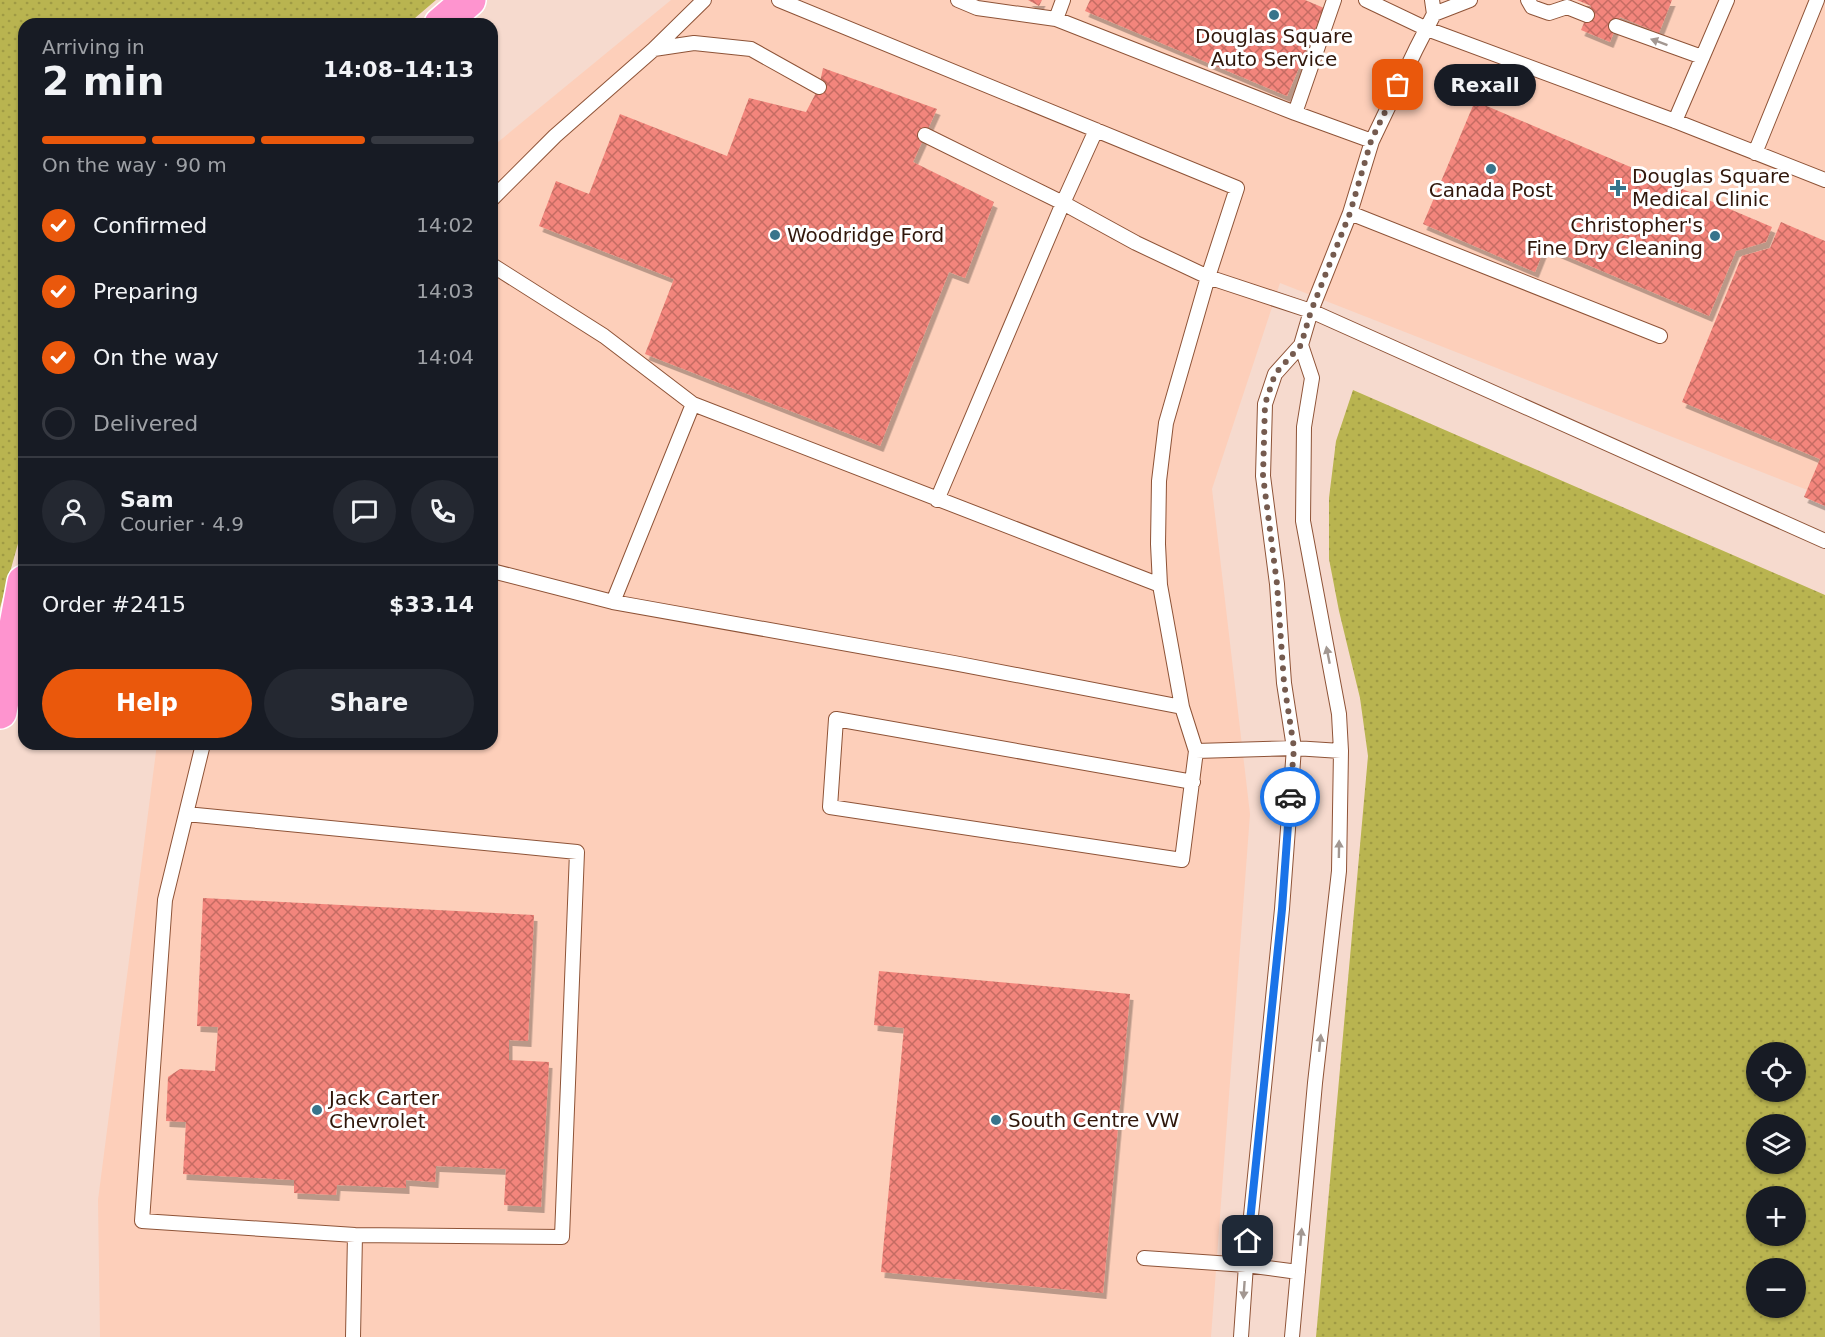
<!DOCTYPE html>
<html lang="en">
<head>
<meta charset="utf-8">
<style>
  :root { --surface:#171b24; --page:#242831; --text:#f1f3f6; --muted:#9ea1a6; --line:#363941; --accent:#ea580c }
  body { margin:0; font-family:"DejaVu Sans",sans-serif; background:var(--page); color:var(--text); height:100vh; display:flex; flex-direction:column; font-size:22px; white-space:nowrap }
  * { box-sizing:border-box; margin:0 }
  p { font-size:20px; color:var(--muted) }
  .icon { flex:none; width:33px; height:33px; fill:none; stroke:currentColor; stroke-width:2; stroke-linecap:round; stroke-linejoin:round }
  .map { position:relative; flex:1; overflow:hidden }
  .panel { position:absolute; left:18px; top:18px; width:480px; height:732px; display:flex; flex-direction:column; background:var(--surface); border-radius:18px; box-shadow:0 2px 4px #0004 }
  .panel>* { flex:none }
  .buttons { position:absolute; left:1746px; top:1042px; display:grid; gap:12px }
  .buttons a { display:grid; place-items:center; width:60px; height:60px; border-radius:50%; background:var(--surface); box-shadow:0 2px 4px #0004; font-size:30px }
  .pin { position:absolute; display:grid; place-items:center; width:51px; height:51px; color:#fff; margin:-26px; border-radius:12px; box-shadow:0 3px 9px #0006 }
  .courier { position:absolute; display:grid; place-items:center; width:60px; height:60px; margin:-30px; border:4px solid #1a73e8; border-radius:50%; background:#fff; color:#222; box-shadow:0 2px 8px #0007 }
  .bubble { position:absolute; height:42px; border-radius:21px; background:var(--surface); box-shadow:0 2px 4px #0004; font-size:20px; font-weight:700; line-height:42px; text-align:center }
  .headline em { font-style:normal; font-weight:700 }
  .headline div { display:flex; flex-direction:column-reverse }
  .headline { display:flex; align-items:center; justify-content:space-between; height:102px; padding:0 24px }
  h1 { font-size:39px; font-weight:700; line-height:45px }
  .bar { display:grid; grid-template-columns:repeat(4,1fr); gap:9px 6px; align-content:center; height:72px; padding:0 24px }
  .bar i { height:8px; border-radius:4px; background:var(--line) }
  .bar .on { background:var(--accent) }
  .bar p { grid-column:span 4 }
  .line { display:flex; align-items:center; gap:15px; padding:0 24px; border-top:2px solid var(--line) }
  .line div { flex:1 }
  .round { display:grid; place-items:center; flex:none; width:63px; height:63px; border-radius:32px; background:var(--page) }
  ol { padding:0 24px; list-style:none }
  li { display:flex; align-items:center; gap:18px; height:66px }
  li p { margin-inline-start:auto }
  li .icon { padding:6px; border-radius:50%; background:var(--accent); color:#fff; stroke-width:4 }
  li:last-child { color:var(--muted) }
  li i { width:33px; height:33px; border:3px solid var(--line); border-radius:50% }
  .cta { display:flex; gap:12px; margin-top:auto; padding:12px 24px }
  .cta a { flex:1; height:69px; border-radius:36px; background:var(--accent); color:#fff; font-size:24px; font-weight:700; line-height:69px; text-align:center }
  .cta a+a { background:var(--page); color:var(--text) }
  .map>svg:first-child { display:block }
  .built { fill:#fdcfba }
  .grass { fill:url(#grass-dots); fill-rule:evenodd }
  .building { fill:url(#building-cross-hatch); filter:url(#shadow) }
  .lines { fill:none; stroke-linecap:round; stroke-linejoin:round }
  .service-casing { stroke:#8e5337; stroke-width:16 }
  .motorway-casing { stroke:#fff; stroke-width:36 }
  .service { stroke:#fff; stroke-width:14 }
  .motorway { stroke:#fe94cf; stroke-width:33 }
  .oneway { fill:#a29791 }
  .done { stroke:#755b4f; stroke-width:6; stroke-dasharray:0 10.8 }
  .route { stroke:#1a73e8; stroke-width:8 }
  .poi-dot { fill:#38748b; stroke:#fff; stroke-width:2 }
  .labels { text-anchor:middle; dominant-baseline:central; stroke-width:6; stroke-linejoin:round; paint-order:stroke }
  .poi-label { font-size:20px; fill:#30170b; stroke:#fff; text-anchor:start }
</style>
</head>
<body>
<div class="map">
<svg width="1825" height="1337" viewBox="0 0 1825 1337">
  <defs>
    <pattern id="grass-dots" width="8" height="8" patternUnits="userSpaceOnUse" patternTransform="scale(1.5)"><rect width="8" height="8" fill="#b9b450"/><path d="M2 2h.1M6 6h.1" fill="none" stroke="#9f9a44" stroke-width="1.8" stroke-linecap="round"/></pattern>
    <pattern id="building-cross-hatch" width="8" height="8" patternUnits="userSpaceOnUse" patternTransform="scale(1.5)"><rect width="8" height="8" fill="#f3857b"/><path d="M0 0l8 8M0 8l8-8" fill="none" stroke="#c56c63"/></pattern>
    <filter id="shadow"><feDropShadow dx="3.5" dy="6" stdDeviation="0" flood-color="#0004"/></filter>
  </defs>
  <rect width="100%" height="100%" fill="#f6dace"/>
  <!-- built -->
  <path class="built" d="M671,0H1825V497L1280,283L1212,489L1250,814L1211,1337H100L98,1200L157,744H492V147Z"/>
  <!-- grass -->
  <path class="grass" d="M0,0H436L408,24H24V522L0,608Z
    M1353,390L1825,595V1337H1316L1368,756L1360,698L1339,611L1329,559V498L1336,441ZM1756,1053H1796V1092H1756ZM1756,1125H1796V1164H1756ZM1756,1197H1796V1236H1756ZM1756,1269H1796V1308H1756Z"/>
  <!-- building -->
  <path class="building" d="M1028,0H1042L1039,6Z
    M1090,0H1305L1324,8L1287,96L1085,11Z
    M1577,0H1672L1659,33L1620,17L1610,42L1581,30L1591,6Z
    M823,68L937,109L913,162L994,202L965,278L949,272L880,446L645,354L674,279L539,226L556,181L589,194L620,114L727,156L749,98L806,112L819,87Z
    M1475,101L1772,227L1766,242L1736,251L1709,316L1545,247L1535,272L1423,224Z
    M1781,222L1825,241V506L1804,497L1820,459L1682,402L1742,256L1770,248Z
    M203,898L534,915L528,1041L509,1040V1060L549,1062L541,1207L504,1205L506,1169L436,1166L435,1182L406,1180V1188L337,1185L336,1195L294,1193V1180L183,1174L186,1122L166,1121L168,1077L180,1069L215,1071L218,1027L197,1026Z
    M879,971L1130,994L1103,1293L881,1272L904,1028L874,1025Z"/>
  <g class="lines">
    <!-- service casing -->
    <g class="service-casing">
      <path id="service" d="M779,0L1237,188L1208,277L1166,423L1159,481L1158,544L1160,585
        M958,0L977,8L1056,19L1295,113L1372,141
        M1366,0L1427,29L1675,121L1825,180
        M1528,0L1532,7L1549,13L1567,7L1587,15
        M1434,14L1470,0
        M1056,19L1063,0
        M1616,26L1702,57
        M654,49L704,0
        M1295,113L1334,0
        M1675,121L1727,0
        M925,135L1063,203L1136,243L1208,277L1311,311L1825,541
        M1755,153L1817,0
        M492,199L555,136L654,49L694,43L751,49L819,87
        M1350,213L1660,336
        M492,265L604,336L693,404L1160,585L1182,707L1196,751L1294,748L1341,751
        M937,500L1063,203L1096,130
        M492,571L613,602L954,663L1182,707
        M613,602L693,404
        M1193,782L836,719L830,807L1182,860L1196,751
        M186,814L577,852L562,1237L355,1235L142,1221L165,900L203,744
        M1144,1258L1246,1265L1298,1272
        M353,1337L355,1235
        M1241,1337L1246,1265L1282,909L1294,748L1284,683L1277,584L1263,476L1265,404L1275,374L1301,345L1311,311L1350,213L1372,141L1416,49L1434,14L1432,0
        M1292,1337L1315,1083L1339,871L1341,751L1339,714L1303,521L1304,427L1312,378L1301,345"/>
    </g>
    <!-- motorway casing -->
    <g class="motorway-casing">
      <path id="motorway" d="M441,24L469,0
        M0,712L24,582"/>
    </g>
    <!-- service -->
    <use href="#service" class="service"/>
    <!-- motorway -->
    <use href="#motorway" class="motorway"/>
  </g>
  <!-- one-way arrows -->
  <defs><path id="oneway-solid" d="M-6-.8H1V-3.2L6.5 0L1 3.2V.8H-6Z" transform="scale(1.5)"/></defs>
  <g class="oneway">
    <use href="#oneway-solid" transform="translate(1659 42) rotate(-160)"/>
    <use href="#oneway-solid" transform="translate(1328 655) rotate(-101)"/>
    <use href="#oneway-solid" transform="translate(1339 849) rotate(-89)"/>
    <use href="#oneway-solid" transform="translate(1320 1043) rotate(-84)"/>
    <use href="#oneway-solid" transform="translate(1301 1237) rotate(-85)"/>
    <use href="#oneway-solid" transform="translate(1244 1290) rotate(94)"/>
  </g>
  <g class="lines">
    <!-- done -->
    <path class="done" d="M1290,797L1294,748L1284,683L1277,584L1263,476L1265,404L1275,374L1301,345L1311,311L1350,213L1371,141L1398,85"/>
    <!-- route -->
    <path class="route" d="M1248,1241L1282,909L1290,797"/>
  </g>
  <!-- markers -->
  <g class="poi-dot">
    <circle cx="1274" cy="15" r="6"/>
    <circle cx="1491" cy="169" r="6"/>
    <path d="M1615 179h6v6h6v6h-6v6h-6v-6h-6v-6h6z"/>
    <circle cx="775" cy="235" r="6"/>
    <circle cx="1715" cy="236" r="6"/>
    <circle cx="317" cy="1110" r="6"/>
    <circle cx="996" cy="1120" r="6"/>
  </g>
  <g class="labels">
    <!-- poi labels -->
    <g class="poi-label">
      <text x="1274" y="36" text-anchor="middle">Douglas Square<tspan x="1274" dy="23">Auto Service</tspan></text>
      <text x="1632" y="176">Douglas Square<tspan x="1632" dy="23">Medical Clinic</tspan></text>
      <text x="1491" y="190" text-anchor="middle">Canada Post</text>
      <text x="1703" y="225" text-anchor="end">Christopher's<tspan x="1703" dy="23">Fine Dry Cleaning</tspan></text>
      <text x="787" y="235">Woodridge Ford</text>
      <text x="329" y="1098">Jack Carter<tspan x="329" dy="23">Chevrolet</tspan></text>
      <text x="1008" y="1120">South Centre VW</text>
    </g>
  </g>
</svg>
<div class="buttons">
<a><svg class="icon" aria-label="locate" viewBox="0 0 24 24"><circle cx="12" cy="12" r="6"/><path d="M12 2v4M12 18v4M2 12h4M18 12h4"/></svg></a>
<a><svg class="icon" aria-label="layers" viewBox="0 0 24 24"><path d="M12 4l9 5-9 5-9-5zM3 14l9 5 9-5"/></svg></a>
<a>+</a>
<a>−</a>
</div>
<div class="pin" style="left:1398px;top:85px;background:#ea580c"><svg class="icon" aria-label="bag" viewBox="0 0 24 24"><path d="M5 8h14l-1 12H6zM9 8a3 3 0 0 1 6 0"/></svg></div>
<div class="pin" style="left:1248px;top:1241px;background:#1f2937"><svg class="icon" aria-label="home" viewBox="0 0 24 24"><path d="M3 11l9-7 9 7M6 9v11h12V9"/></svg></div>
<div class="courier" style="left:1290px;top:797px"><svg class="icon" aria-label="car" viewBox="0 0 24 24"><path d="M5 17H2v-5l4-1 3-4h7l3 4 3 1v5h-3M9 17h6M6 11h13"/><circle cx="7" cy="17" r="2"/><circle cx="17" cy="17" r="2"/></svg></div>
<div class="bubble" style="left:1434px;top:64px;width:102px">Rexall</div>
<section class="panel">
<div class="headline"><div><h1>2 min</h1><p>Arriving in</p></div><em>14:08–14:13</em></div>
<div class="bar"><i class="on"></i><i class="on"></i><i class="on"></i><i></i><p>On the way · 90 m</p></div>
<ol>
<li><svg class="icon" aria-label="check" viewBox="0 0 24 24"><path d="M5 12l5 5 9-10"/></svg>Confirmed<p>14:02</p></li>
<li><svg class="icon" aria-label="check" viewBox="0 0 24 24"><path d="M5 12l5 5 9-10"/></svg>Preparing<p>14:03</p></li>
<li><svg class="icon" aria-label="check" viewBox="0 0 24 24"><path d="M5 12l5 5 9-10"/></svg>On the way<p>14:04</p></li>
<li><i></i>Delivered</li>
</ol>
<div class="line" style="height:108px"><a class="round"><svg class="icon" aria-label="person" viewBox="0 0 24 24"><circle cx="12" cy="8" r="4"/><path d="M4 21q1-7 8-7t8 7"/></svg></a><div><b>Sam</b><p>Courier · 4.9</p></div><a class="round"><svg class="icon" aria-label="chat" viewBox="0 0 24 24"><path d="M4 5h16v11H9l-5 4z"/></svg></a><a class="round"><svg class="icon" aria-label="phone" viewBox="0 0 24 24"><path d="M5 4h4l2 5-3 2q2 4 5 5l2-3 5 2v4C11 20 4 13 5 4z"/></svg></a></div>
<div class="line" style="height:78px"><div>Order #2415</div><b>$33.14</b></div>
<div class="cta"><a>Help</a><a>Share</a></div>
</section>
</div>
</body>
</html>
